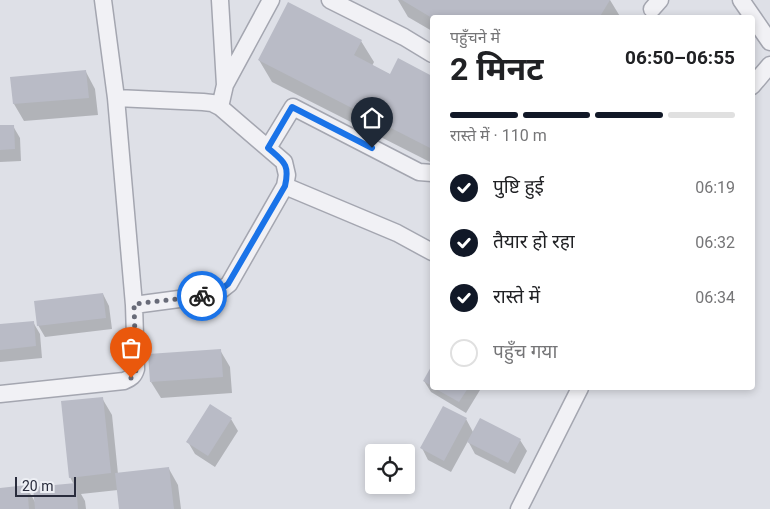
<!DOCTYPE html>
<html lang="hi">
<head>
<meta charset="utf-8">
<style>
  :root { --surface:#fff; --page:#f6f6f6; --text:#202124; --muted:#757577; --line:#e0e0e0; --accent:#111827 }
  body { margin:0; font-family:Roboto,"Noto Sans Devanagari",sans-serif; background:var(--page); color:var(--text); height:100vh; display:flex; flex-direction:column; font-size:19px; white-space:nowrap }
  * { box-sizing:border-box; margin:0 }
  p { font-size:16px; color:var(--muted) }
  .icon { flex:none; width:28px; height:28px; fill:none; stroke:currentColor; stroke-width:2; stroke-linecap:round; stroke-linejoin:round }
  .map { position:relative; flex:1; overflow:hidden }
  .sheet { position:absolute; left:430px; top:15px; width:325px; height:375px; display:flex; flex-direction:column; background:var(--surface); border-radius:5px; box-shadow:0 2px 8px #0003 }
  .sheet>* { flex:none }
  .controls { position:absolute; left:365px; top:444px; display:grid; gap:10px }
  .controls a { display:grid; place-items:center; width:50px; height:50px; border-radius:5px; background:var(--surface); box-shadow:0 2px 8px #0003; font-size:25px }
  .scale { position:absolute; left:15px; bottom:12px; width:61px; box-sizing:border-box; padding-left:5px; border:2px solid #292c3c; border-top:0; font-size:14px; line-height:18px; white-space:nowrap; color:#292c3c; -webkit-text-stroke:4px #edeff4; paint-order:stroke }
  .pin { position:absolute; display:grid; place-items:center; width:42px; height:42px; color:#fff; margin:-51px -21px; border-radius:50% 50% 50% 0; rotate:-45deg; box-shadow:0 0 5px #0007 }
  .pin .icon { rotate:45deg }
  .courier { position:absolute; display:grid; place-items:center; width:50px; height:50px; margin:-25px; border:4px solid #1a73e8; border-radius:50%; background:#fff; color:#222; box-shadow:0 1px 6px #0007 }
  .overview em { font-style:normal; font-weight:700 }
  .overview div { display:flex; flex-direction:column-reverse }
  .overview { display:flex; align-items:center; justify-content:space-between; height:85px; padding:0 20px }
  h1 { font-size:32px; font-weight:700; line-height:38px }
  .bar { display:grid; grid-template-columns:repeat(4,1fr); gap:8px 5px; align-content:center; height:60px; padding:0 20px }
  .bar i { height:6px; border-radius:4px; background:var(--line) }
  .bar .on { background:var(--accent) }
  .bar p { grid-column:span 4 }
  ol { padding:0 20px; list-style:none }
  li { display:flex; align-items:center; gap:15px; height:55px }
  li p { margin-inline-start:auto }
  li .icon { padding:5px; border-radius:50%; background:var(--accent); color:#fff; stroke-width:4 }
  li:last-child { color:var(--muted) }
  li i { width:28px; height:28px; border:2px solid var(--line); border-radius:50% }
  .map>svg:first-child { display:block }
  .shadow { fill:#0003 }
  .building { fill:#b9bbc6 }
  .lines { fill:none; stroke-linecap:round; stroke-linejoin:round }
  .minor-casing { stroke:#a4a6b0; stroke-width:19 }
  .minor { stroke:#f1f1f5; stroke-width:16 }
  .done { stroke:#686b78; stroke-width:5; stroke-dasharray:0 9 }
  .route { stroke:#1a73e8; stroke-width:6 }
</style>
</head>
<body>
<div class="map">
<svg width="770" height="509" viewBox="0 0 770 509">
  <rect width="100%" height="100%" fill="#dee0e7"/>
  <!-- shadow -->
  <path class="shadow" d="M398,0H610L621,18H432V31L408,17Z
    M361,41L374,62L372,66L391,75L399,60L432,77V163L272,82L259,60Z
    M86,72L95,89L98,115L24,121L14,104L11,78Z
    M13,126L20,138L21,161L0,162V127Z
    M103,294L109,306L112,329L45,337L38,325Z
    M33,322L40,334L42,358L0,362V325Z
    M220,350L230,367L232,393L161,398L151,382Z
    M432,367V388H478L480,390L466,413L431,392L424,381Z
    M102,398L112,415L118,474L169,469L178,485L181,509H115H120L118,490L81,494L85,501L86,509H0V489L26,486L35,502L74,485L70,477Z
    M231,419L238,431L215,467L195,454L188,442Z
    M466,419L473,432L520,440L527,451L515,474L475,454L468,441L451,472L428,460L422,448Z"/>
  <!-- building -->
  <path class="building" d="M402,0H610L599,18H432Z
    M288,2L362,40L354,55L390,74L398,58L432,76V149L258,60Z
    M86,70L89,98L13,104L10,77Z
    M0,125H14L15,149L0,150Z
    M103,293L106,318L37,326L34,301Z
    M34,321L36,346L0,350V324Z
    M221,349L223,377L150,382L148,354Z
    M432,365V386L423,381Z
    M434,388H468L459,402Z
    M103,397L111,473L69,478L61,401Z
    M210,404L232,418L208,456L186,442Z
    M443,406L467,418L444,461L420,448Z
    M480,418L521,439L508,463L467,442Z
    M169,467L174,509H119L115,473Z
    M76,483L78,509H35L33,487Z
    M27,485L29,509H0V488Z"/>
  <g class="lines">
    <!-- minor casing -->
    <g class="minor-casing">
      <path id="minor" d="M220,0L225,85L220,107
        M330,0L404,37L432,54
        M741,0L770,42
        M652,9L660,0
        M225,85L271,0
        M752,86L770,65
        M116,98L203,102L212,103L220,107L284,162L287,175L285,186L229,284L220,291L209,295L134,305
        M268,148L293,107L419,172L432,173
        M285,186L397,233L432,252
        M0,394L124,381C131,378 134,376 136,369L134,305L116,98L103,0
        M519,509L580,388"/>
    </g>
    <!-- minor -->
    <use href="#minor" class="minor"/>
  </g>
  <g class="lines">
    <!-- done -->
    <path class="done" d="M131,378L135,374L136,370L134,304L202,296"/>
    <!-- route -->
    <path class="route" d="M202,296C212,294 220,291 228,284L285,186C290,164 284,162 268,148L292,107L372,148"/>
  </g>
</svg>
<div class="controls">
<a><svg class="icon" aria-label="locate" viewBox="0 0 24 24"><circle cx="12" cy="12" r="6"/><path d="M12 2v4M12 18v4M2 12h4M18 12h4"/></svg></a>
</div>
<div class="scale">20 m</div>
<div class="pin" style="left:131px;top:378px;background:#ea580c"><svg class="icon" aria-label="bag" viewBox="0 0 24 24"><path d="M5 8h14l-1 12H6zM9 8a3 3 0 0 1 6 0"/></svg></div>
<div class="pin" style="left:372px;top:148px;background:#1f2937"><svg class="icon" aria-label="home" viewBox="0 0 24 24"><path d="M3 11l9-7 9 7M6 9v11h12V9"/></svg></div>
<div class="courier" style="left:202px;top:296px"><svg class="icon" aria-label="bike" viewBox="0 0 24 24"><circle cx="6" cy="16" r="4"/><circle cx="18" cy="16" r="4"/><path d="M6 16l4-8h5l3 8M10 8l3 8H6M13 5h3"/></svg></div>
<section class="sheet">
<div class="overview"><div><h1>2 मिनट</h1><p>पहुँचने में</p></div><em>06:50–06:55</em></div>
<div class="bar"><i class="on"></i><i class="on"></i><i class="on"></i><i></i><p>रास्ते में · 110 m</p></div>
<ol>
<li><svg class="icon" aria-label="check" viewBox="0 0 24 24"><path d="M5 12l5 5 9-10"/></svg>पुष्टि हुई<p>06:19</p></li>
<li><svg class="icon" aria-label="check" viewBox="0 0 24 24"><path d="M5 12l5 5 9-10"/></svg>तैयार हो रहा<p>06:32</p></li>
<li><svg class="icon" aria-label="check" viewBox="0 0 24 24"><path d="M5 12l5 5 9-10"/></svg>रास्ते में<p>06:34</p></li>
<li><i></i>पहुँच गया</li>
</ol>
</section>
</div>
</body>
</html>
